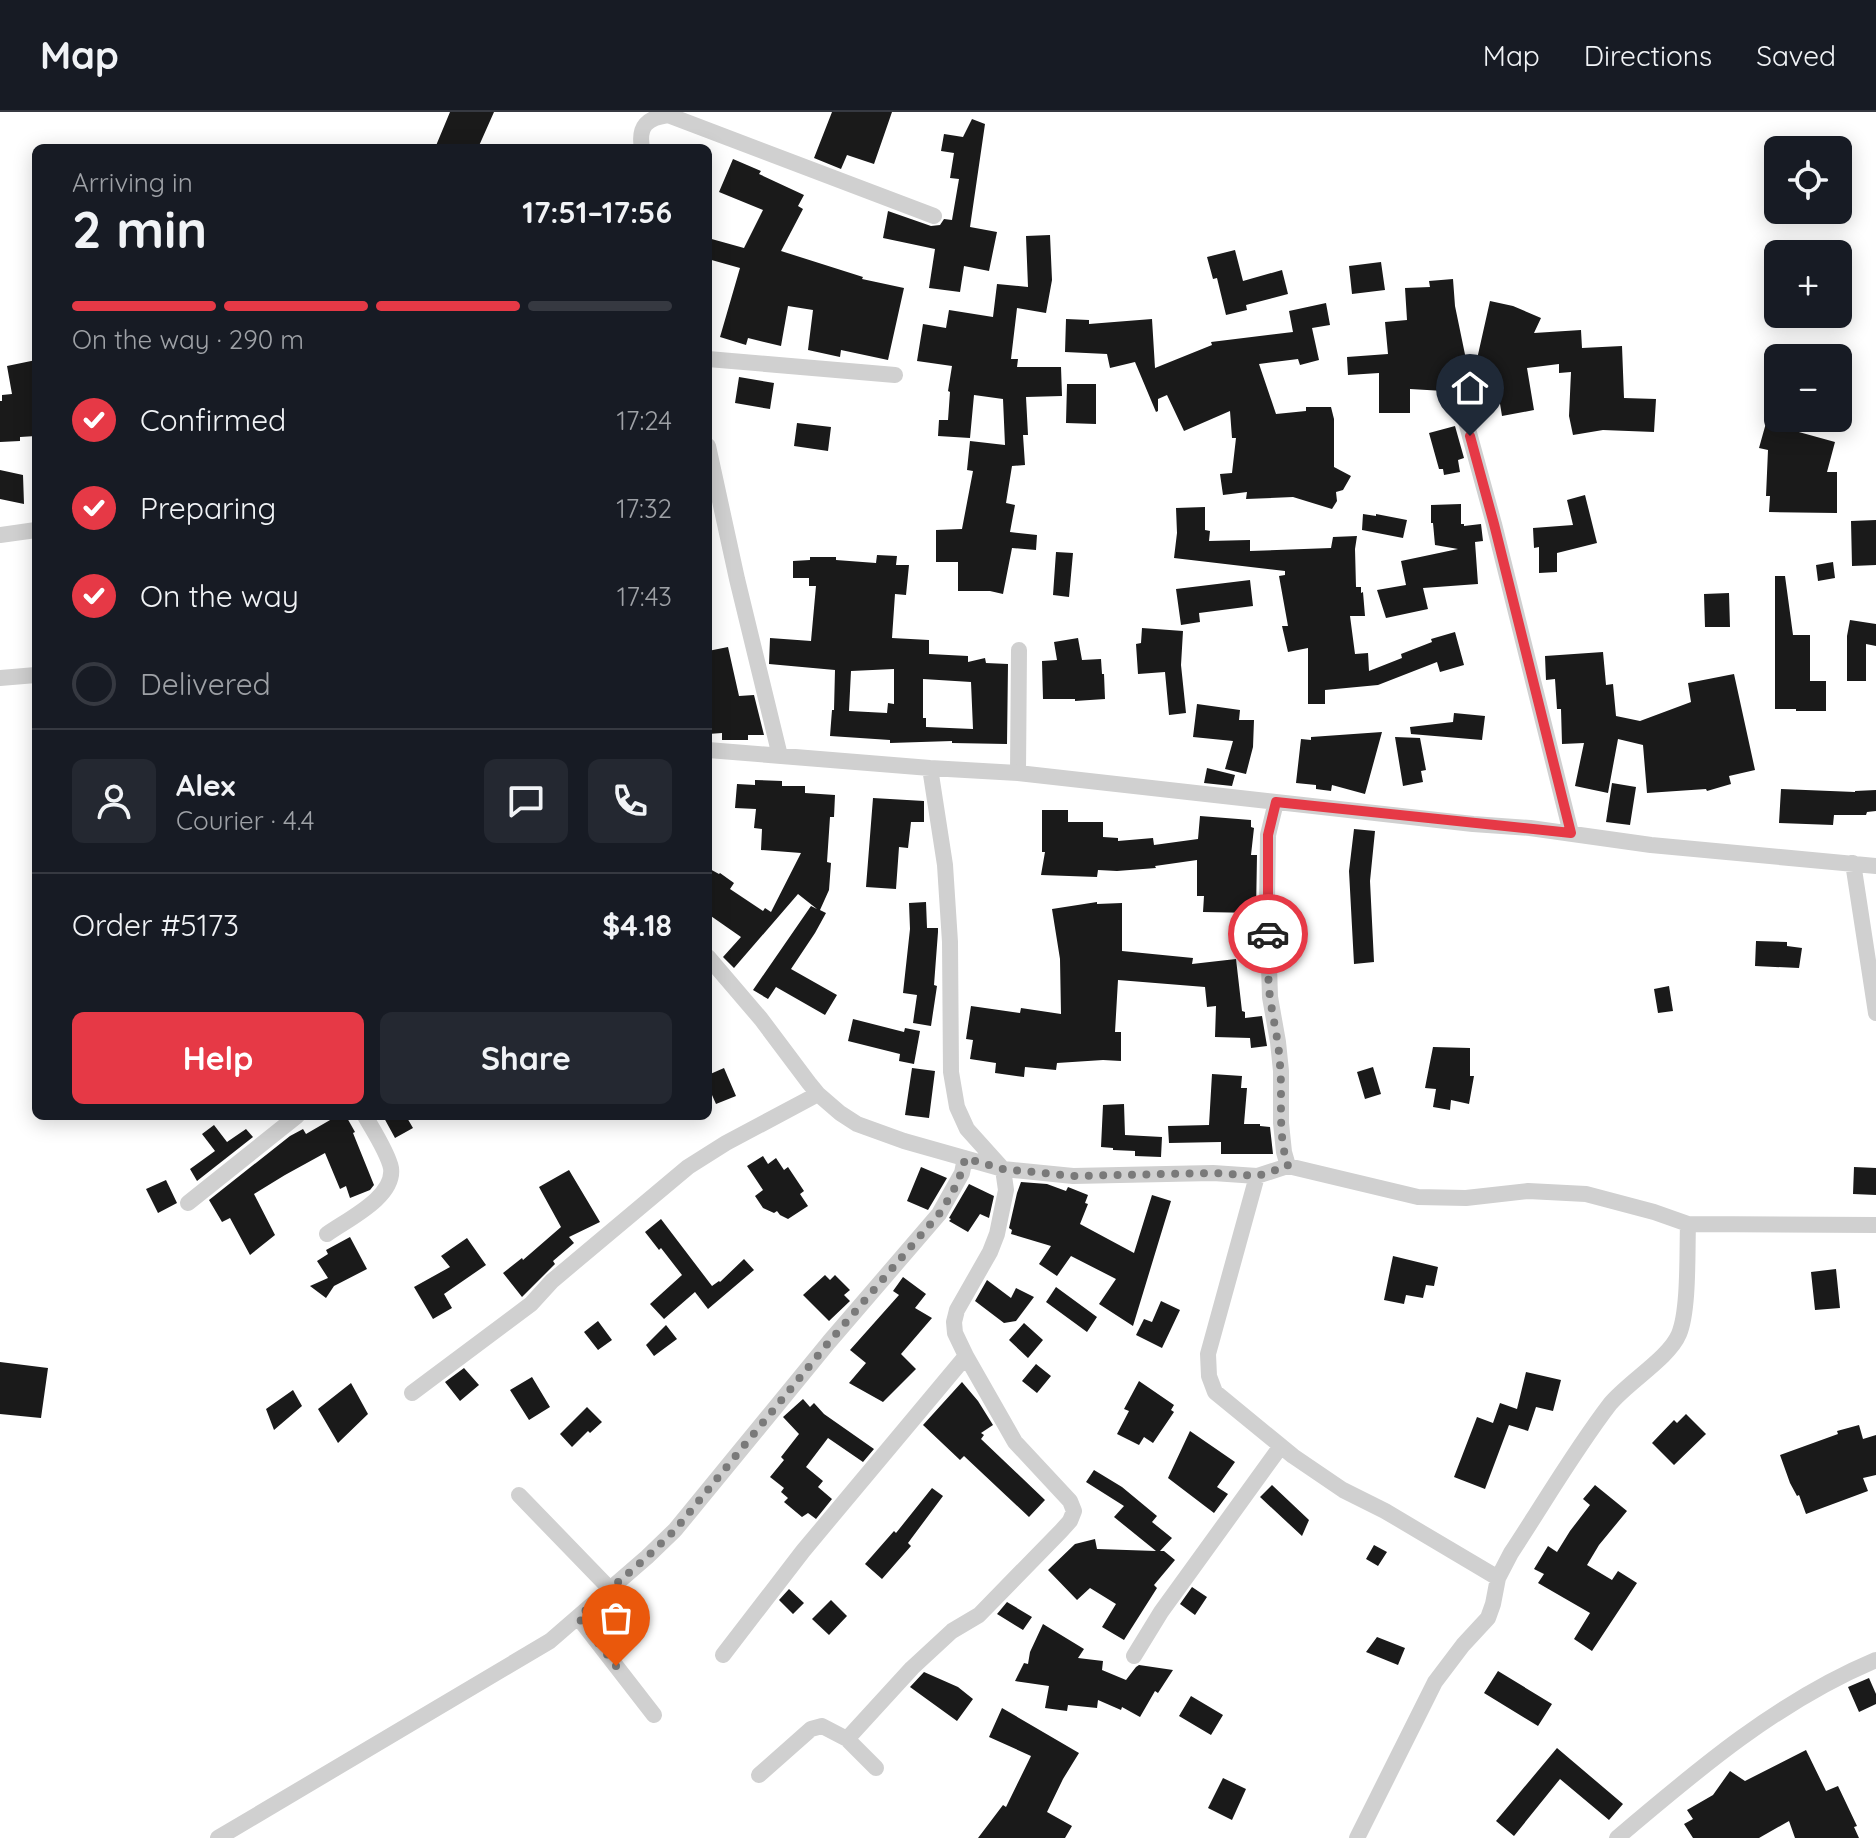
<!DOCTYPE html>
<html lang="en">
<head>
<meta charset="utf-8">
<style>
  :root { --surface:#171b24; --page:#242831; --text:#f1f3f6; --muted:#9ea1a6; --line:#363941; --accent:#e63946 }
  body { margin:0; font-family:Quicksand,sans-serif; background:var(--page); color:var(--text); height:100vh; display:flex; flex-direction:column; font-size:30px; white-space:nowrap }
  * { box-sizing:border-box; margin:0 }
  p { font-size:26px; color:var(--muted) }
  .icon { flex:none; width:44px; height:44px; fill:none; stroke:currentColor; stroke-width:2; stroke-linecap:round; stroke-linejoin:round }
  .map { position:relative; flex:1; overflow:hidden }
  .sheet { position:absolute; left:32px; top:32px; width:680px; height:976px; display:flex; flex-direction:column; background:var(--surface); border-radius:12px; box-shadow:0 4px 20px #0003 }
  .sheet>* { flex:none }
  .tools { position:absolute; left:1764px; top:24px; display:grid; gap:16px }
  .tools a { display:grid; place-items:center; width:88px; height:88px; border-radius:12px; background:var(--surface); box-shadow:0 4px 20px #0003; font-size:40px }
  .pin { position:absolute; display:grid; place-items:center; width:68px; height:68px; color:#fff; margin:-82px -34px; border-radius:50% 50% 50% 0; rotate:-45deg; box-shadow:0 0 8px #0007 }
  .pin .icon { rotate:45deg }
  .courier { position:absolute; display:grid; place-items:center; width:80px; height:80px; margin:-40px; border:6px solid #e63946; border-radius:50%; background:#fff; color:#222; box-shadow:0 2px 10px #0007 }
  .head em { font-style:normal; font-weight:800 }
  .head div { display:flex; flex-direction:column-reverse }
  .head { display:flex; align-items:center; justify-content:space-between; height:136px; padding:0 40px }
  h1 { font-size:52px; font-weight:800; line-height:60px }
  .bar { display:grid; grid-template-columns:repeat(4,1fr); gap:12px 8px; align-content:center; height:96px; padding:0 40px }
  .bar i { height:10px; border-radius:6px; background:var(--line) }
  .bar .selected { background:var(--accent) }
  .bar p { grid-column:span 4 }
  .line { display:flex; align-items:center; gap:20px; padding:0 40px; border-top:2px solid var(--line) }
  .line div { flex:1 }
  .round { display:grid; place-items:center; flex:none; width:84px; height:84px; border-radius:12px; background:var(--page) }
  ol { padding:0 40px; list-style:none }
  li { display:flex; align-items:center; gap:24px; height:88px }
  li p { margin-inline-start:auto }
  li .icon { padding:8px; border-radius:50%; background:var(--accent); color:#fff; stroke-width:4 }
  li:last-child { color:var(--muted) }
  li i { width:44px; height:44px; border:4px solid var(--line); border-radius:50% }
  .cta { display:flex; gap:16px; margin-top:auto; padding:16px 40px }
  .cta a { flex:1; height:92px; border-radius:12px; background:var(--accent); color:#fff; font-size:32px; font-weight:800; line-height:92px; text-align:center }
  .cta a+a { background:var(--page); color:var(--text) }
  header { display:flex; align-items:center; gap:48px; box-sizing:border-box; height:112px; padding:0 40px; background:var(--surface); border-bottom:2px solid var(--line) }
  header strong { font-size:38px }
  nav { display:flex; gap:44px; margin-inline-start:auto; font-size:28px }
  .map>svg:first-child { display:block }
  .building { fill:#1a1a1a; fill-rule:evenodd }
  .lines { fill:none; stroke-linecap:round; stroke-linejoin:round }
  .minor { stroke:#d0d0d0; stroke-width:16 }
  .done { stroke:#7a7a7a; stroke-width:8; stroke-dasharray:0 14.4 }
  .route { stroke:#e63946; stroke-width:10 }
</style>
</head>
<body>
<header>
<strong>Map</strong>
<nav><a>Map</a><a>Directions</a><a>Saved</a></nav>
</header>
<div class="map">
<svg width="1876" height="1726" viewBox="0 0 1876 1726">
  <rect width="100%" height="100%" fill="#fff"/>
  <!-- building -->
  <path class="building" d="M450,0H494L478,36H435Z
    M832,0H892L874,52L847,43L841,57L814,46Z
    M972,7L985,12L970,115L997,120L989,159L964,154L960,180L929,176L935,137L883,126L888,99L931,114L940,113L944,107L952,108L959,67L950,66L954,41L941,39L944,22L963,25Z
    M733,47L761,59L759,62L804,83L798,94L803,97L781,139L863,165L862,167L904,176L888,248L841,238L840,245L808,238L813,198L788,194L781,234L748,226L746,233L720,225L740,156L708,147V126L744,136L763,98L719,80Z
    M1050,123L1052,168L1046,201L1017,196L1011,247H1018L1017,255H1061L1062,284L1026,285L1028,323H1023L1025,353L1012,354L1006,391L1015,393L1010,420L1037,423L1036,438L1012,436L1003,482L990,479H958V450H936V418L962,417L973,359L967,358L970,329L1005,333L1003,287L974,283L970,326L938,324L939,308H948L950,280L948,279L952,254L917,249L923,212L946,216L949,198L993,205L997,172L1028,175L1026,124Z
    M1235,138L1243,169L1282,158L1288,182L1246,193L1247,198L1226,203L1217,166L1213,167L1207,145Z
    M1381,150L1385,178L1352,182L1349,154Z
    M1453,167L1455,194L1468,257L1462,258L1452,255L1447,258L1443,264L1444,279L1410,277V301H1379V261L1348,263L1347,245L1388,242L1385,210L1407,208L1405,176L1430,175L1429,169Z
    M1490,189L1513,194L1541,206L1534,221L1581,218L1582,236L1622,234L1624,286L1656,287L1654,320L1603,318L1573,323L1569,304L1571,260L1559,261V252L1527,256L1534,298L1502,304L1495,261L1491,262L1489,254L1475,256Z
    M1326,191L1330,213L1312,216L1319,248L1300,253L1298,247L1259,252L1276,302L1306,299V295H1331L1334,307V355L1351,364L1343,378L1336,380L1337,389L1332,397L1293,385L1246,387L1247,380L1223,383L1220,362L1232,361L1236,326H1232L1230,299L1184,319L1167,283L1158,287V299L1156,300L1135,250L1110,256L1107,242L1065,240L1066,207L1089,208V212L1152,207L1155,256L1212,233L1211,230L1293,220L1289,199Z
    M36,248V324L20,325V329L0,330V289H2V283L12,282L7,254Z
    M739,265L774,271L770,297L735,291Z
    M1067,272H1096V312L1066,311Z
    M797,311L831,315L828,339L794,334Z
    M1766,311L1835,330L1827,360H1837V401L1769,400L1770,384H1766L1768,338L1759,336Z
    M1455,314L1464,346L1458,348L1460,360L1444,363L1443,357H1439L1429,321Z
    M0,358L23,363L24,392L0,387Z
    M1585,383L1597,431L1557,441V460L1539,461V435L1534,436L1533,416L1573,413L1567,388Z
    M1461,392V412H1464V414L1481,412L1483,429L1475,430L1478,472L1423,476L1428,497L1386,506L1377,478L1406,473L1401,449L1458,437L1435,433L1433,411H1431V393Z
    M1205,395V418L1210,419L1209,429L1250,428V439L1331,436L1333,425L1357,424L1355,437L1356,475H1361V481L1363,480L1365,504H1350L1355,542L1368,541L1369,559L1402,546L1401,542L1432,530L1431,527L1455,520L1464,553L1440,560L1437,550L1378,573L1325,578V592H1308V536L1288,540L1282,514H1288L1279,464L1285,463V459L1174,446L1177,421L1176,396Z
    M1363,402L1376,404V402L1407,408L1403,426L1362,418Z
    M1876,408V453L1852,454L1851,409Z
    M1056,440L1073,441L1069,485L1053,483Z
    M877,443L897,444L896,453H909L906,483L895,482L892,526L929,528V542L968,544V550L985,546L986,551L1008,552L1007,632L952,631V629L890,631V628L830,624L832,598H834L835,558L769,552L770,526L811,529L816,474H809V466H793V449L810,448V445H836V448L876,451ZM894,557V592L888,591L887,601L849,599L851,559ZM923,567L971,570L973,617L926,615V606H923Z
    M1833,450L1835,466L1818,469L1816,453Z
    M1775,464H1785L1793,523H1810V569H1826V599H1796V597H1775Z
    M1250,468L1253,494L1199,501L1200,510L1181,513L1176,477Z
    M1729,481L1730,515H1705L1704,482Z
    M1850,508L1876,512V534L1866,532V569H1847V524Z
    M1142,516L1183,519L1181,553L1186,601L1169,603L1165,560L1138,562L1136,532L1141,531Z
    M1078,526L1082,548L1101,547L1102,562H1104L1105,587L1075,589V587H1043L1042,549L1057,548L1054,530Z
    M728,535L739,584L754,583L764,623H748V628H722V621L708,622V539Z
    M1603,540L1606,573L1613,572L1616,604L1640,609L1691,590L1688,571L1734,562L1755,658L1729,664L1731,672L1707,679L1706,677L1647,681L1643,633L1618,627L1608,681L1575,674L1584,631L1562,632L1561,597H1557L1555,567L1546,568L1545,544Z
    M1197,592L1240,598L1239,608H1254L1253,635L1246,662L1225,657L1233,629L1193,625Z
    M1454,601L1485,604L1482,628L1411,622L1410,615L1453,610Z
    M1382,620L1365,682L1332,673L1331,679L1316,677V673L1296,671L1301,627L1311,628V625Z
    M1395,625L1420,626L1426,658L1421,659L1423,670L1403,674Z
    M1207,656L1235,663L1232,674L1204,671Z
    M755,668L782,669V674H805V681L835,683L834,705H830L827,750L831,751L829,778L820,798L826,801L815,821L791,857L837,883L825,903L776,875L768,887L753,878L811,794L817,797L798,782L734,856L723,845L741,825L708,802V756L719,762L720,761L734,771L730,777L763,799L765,796L771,800L801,741L761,738L762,717L754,716L756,697L735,696L737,672L755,673Z
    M1612,671L1636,675L1630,713L1606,710Z
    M1781,677L1855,680V679L1876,678V699L1867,700L1866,703H1834L1833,713L1779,711Z
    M873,686L924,689V710H911L908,736L899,735L896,777L866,775Z
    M1042,698H1068V710H1103V725L1118,726V729L1153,726L1154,733L1198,727L1200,704L1251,708V715L1254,716L1251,743H1257L1256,801L1203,800L1204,784H1197V748L1155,754L1156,756L1117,759L1098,758L1097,765L1041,763L1045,740H1042Z
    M1354,717L1375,719L1370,769L1374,850L1354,852L1349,759Z
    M926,790L927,816H938V820L934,873L937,874L931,914L913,911L917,883L903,881L910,817L909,791Z
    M1097,790V792L1122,791V839L1193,846L1192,852L1236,847L1242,899L1245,900V906L1262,904L1267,934L1251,936L1250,926L1215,925L1216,894L1207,895L1205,875L1118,868L1115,920H1121V949L1103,948L1057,951L1056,958L1025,955L1024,965L995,961L996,951L970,947L973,928L966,927L971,894L1020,901L1021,896L1061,902L1060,847L1052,797Z
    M1756,829L1787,830V834L1802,836L1799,856L1755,854Z
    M1669,874L1673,899L1658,901L1654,877Z
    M853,907L904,920L905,916L920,919L914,952L899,949L900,942L848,929Z
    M1433,935L1470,936V964H1474L1469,992L1451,988L1450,998L1433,995L1436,977L1425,976Z
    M1373,955L1381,982L1365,987L1357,960Z
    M724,956L736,984L716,992L708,974V963Z
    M912,956L935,959L929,1006L905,1003Z
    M1212,962L1242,964L1241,976H1247L1244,1012H1260V1014L1270,1015L1273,1042H1221V1030L1169,1031L1168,1014L1209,1013Z
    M1124,992L1125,1023L1162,1025L1161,1045L1135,1044V1039L1113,1038V1036L1101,1035L1103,993Z
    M337,1004H346L355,1020L353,1021L374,1073L370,1078L350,1086L346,1074L340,1077L325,1041L285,1063L254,1082L275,1123L250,1143L230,1106L222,1110L209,1088L290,1024L303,1017L306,1022Z
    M383,1004H406L413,1016L395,1026Z
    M214,1013L227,1030L246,1017L253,1025L197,1069L190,1057L215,1039L202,1022Z
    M763,1044L768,1052L776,1046L784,1058L788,1055L804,1079L800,1082L808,1094L788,1107L780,1103L777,1099L774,1101L763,1096L755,1084L763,1078L747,1054Z
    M921,1055L947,1066L928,1098L907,1089Z
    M1854,1055L1876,1056V1083L1853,1082Z
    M569,1058L600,1110L569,1125L574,1131L553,1149L555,1152L522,1185L503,1161L522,1146L523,1148L561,1115L539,1075Z
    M166,1068L177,1091L158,1101L146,1077Z
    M1021,1070L1047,1072L1066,1079L1068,1075L1088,1083L1085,1091L1088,1092L1080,1112L1134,1141L1152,1083L1171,1089L1133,1214L1099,1192L1116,1167L1071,1144L1057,1164L1039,1152L1051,1134L1011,1122L1012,1118L1009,1116L1017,1081Z
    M969,1072L994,1084L989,1106L980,1102L968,1120L949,1109L951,1107L949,1106Z
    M661,1107L712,1174L719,1169L720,1170L744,1147L754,1158L708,1197L695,1180L664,1207L650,1192L682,1163L661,1136L659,1138L645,1120Z
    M350,1125L367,1157L334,1174L326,1186L310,1174L328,1166L317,1149L328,1142L326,1138Z
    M467,1126L486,1153L444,1182L452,1196L433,1207L414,1175L450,1155L441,1144Z
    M1393,1144L1438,1155L1434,1174L1426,1173L1423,1186L1406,1183L1404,1192L1384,1188Z
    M1836,1157L1840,1196L1815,1198L1811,1160Z
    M825,1163L830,1168L835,1163L850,1178L844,1183L850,1189L829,1209L803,1183Z
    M903,1165L926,1182L915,1196L932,1206L901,1242L916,1257L883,1290L849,1271L866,1251L850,1238L899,1183L893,1179Z
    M987,1168L1011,1186L1016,1176L1034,1185L1016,1209L1004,1211L975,1189Z
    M1056,1175L1097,1205L1087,1220L1046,1190Z
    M1161,1189L1180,1198L1162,1236L1136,1223L1144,1207L1152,1210Z
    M598,1209L612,1228L598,1238L584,1220Z
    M1024,1211L1043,1228L1028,1246L1009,1228Z
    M666,1213L677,1227L654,1244L646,1233Z
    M0,1250L48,1256L41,1306L0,1302Z
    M1036,1252L1051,1264L1037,1281L1022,1269Z
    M464,1256L479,1273L460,1289L445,1270Z
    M1526,1260L1561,1268L1553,1299L1536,1295L1528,1319L1509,1313L1485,1377L1454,1365L1477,1305L1493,1311L1500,1291L1517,1297Z
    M532,1265L550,1295L529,1308L510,1278Z
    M1139,1269L1174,1293L1171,1298L1174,1300L1153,1331L1144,1325L1139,1333L1117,1322L1129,1299L1124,1297Z
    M962,1270L978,1289L993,1313L981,1321L984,1323L981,1327L1045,1388L1029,1405L964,1344L960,1348L923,1313Z
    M351,1271L368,1302L338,1331L318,1297Z
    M293,1278L302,1294L274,1318L266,1297Z
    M803,1287L810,1295L814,1291L824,1302L874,1337L863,1350L828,1326L806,1355L823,1369L818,1375L832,1387L816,1407L808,1401L802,1405L784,1390L788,1386L781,1380L784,1376L770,1365L784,1348L781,1345L799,1322L783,1305Z
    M587,1295L602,1310L590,1321L588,1319L572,1335L560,1322Z
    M1686,1302L1706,1322L1674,1353L1652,1331L1674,1308L1677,1311Z
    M1859,1313L1863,1327L1876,1323V1363L1863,1366L1868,1379L1806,1402L1799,1383L1797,1384L1790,1371L1780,1343L1838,1322L1837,1319Z
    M1190,1319L1235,1350L1217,1375L1228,1382L1214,1401L1168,1366Z
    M1094,1358L1122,1375L1157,1404L1152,1410L1172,1426L1160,1439H1164L1175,1448L1154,1473L1157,1476L1124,1528L1102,1515L1116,1492L1090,1476L1077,1488L1048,1458L1075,1432L1095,1427L1097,1437L1156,1439L1114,1405L1124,1394L1086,1370Z
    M1272,1373L1309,1408L1302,1424L1260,1385Z
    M1595,1373L1627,1399L1599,1433L1587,1453L1612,1468L1618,1459L1637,1471L1592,1539L1574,1527L1590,1501L1538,1471L1544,1462L1534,1457L1548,1434L1557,1440L1570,1419L1590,1393L1583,1387Z
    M932,1376L943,1384L908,1431L911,1434L882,1467L865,1452L894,1419L896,1421Z
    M1374,1433L1387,1440L1378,1454L1366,1447Z
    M1192,1475L1207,1485L1195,1503L1180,1492Z
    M789,1477L804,1491L793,1502L779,1488Z
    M831,1488L847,1504L829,1523L812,1507Z
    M1007,1490L1032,1505L1023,1518L997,1502Z
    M1043,1512L1084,1537L1078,1546L1103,1549L1102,1558L1126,1568L1136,1555L1139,1553L1173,1558L1158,1581L1155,1579L1140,1605L1122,1595L1121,1598L1098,1588L1097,1596L1068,1593L1067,1599L1045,1596L1049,1574L1015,1569L1024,1551L1028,1552L1030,1540Z
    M1377,1525L1405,1536L1398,1553L1366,1540Z
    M1498,1559L1552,1592L1538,1614L1484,1581Z
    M924,1560L958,1575L973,1587L957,1609L910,1575Z
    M1869,1566L1876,1582V1592L1859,1600L1848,1575Z
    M1191,1584L1223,1603L1211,1623L1179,1604Z
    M1002,1596L1079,1641L1063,1667L1047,1700L1072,1714L1065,1726H978L1003,1693L1006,1695L1031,1644L989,1625Z
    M1557,1636L1623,1692L1609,1708L1560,1667L1514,1724L1496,1709Z
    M1806,1638L1826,1679L1838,1674L1857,1714L1854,1715L1859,1726H1795L1789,1709L1759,1726H1693L1684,1712L1693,1707L1687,1698L1713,1683L1730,1659L1745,1669Z
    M1223,1666L1246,1677L1232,1708L1208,1696Z"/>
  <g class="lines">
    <!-- minor -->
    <path class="minor" d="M642,36C638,14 647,6 668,3L934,104
      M708,247L895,263
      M1454,266L1494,412L1571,721
      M708,334L737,467L780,644
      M0,423L36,418
      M0,566L36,563
      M708,638L930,656L1018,661L1473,712L1530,716L1651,733L1876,754
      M1018,661L1019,538
      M1276,690L1268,723L1267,791L1270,885L1278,930L1281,959V1011L1284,1040L1288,1054
      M1853,751L1876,901
      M708,845L761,907L809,971L818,982L840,1001L857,1012L904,1029L1003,1057L1073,1064L1213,1061L1257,1064L1288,1054L1418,1085L1466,1086L1528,1079L1586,1082L1654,1100L1688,1112L1876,1113
      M1257,1064L1208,1242L1209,1264L1215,1280L1293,1344L1343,1378L1385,1399L1498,1466
      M188,1091L297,1004
      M327,1122C348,1107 395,1085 391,1056C388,1041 373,1018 365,1004
      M412,1281L531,1192L552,1169L688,1055L726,1031L818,982
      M519,1383L610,1477
      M578,1505L654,1603
      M723,1543L803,1439L966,1244
      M1134,1544L1161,1500L1281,1334
      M847,1627L912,1556L952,1519L979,1503L1061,1419L1070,1409L1074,1399L1070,1389L1015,1330L966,1244L955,1221L954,1210L957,1198L990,1140L997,1122L1006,1078L1003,1057L967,1017L957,995L951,960L950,830L945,753L930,656
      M759,1663L811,1617L822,1614L847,1627L876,1656
      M218,1726L550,1529L647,1445L675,1418L829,1230L939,1102L962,1061L965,1046
      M1357,1726L1435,1570L1463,1533L1488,1506L1493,1492L1498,1466L1511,1441C1544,1391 1574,1339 1610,1292C1628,1270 1669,1246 1679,1222C1689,1198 1687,1141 1688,1112
      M1617,1726C1697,1658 1778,1589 1876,1548"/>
  </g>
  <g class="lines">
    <!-- done -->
    <path class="done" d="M616,1554L578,1505L647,1445L675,1418L829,1230L939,1102C951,1084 961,1067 965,1046L1003,1057L1073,1064L1213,1061L1257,1064L1288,1054C1277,1021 1283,987 1280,953C1279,930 1273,908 1270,885C1267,864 1269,842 1268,822"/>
    <!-- route -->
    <path class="route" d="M1268,822V723L1276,690L1571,721L1494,412L1470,324"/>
  </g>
</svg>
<div class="tools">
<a><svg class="icon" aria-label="locate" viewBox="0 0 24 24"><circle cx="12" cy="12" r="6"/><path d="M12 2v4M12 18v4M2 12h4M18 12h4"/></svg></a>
<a>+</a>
<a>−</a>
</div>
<div class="pin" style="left:616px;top:1554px;background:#ea580c"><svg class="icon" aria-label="bag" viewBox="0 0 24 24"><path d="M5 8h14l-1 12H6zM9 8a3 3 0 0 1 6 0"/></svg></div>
<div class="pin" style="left:1470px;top:324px;background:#1f2937"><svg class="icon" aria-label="home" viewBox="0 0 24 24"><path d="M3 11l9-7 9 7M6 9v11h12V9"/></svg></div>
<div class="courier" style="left:1268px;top:822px"><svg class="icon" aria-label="car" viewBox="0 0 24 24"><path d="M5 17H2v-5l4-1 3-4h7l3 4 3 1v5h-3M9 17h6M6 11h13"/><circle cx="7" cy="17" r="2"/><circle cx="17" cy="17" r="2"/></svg></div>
<section class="sheet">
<div class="head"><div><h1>2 min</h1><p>Arriving in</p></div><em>17:51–17:56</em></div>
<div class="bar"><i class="selected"></i><i class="selected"></i><i class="selected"></i><i></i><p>On the way · 290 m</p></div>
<ol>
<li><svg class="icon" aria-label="check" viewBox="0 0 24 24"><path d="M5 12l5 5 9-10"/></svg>Confirmed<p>17:24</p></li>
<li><svg class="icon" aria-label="check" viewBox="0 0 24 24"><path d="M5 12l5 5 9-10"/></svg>Preparing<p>17:32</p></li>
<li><svg class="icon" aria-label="check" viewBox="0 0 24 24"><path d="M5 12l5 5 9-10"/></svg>On the way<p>17:43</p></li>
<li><i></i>Delivered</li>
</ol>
<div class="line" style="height:144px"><a class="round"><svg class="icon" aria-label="person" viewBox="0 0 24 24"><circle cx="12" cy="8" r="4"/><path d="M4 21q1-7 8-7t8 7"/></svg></a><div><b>Alex</b><p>Courier · 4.4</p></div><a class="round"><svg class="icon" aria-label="chat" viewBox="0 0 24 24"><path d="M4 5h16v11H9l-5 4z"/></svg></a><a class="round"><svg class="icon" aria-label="phone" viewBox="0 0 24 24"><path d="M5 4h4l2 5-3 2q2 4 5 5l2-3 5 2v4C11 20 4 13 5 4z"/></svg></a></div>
<div class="line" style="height:104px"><div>Order #5173</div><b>$4.18</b></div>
<div class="cta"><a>Help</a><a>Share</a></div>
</section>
</div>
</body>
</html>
